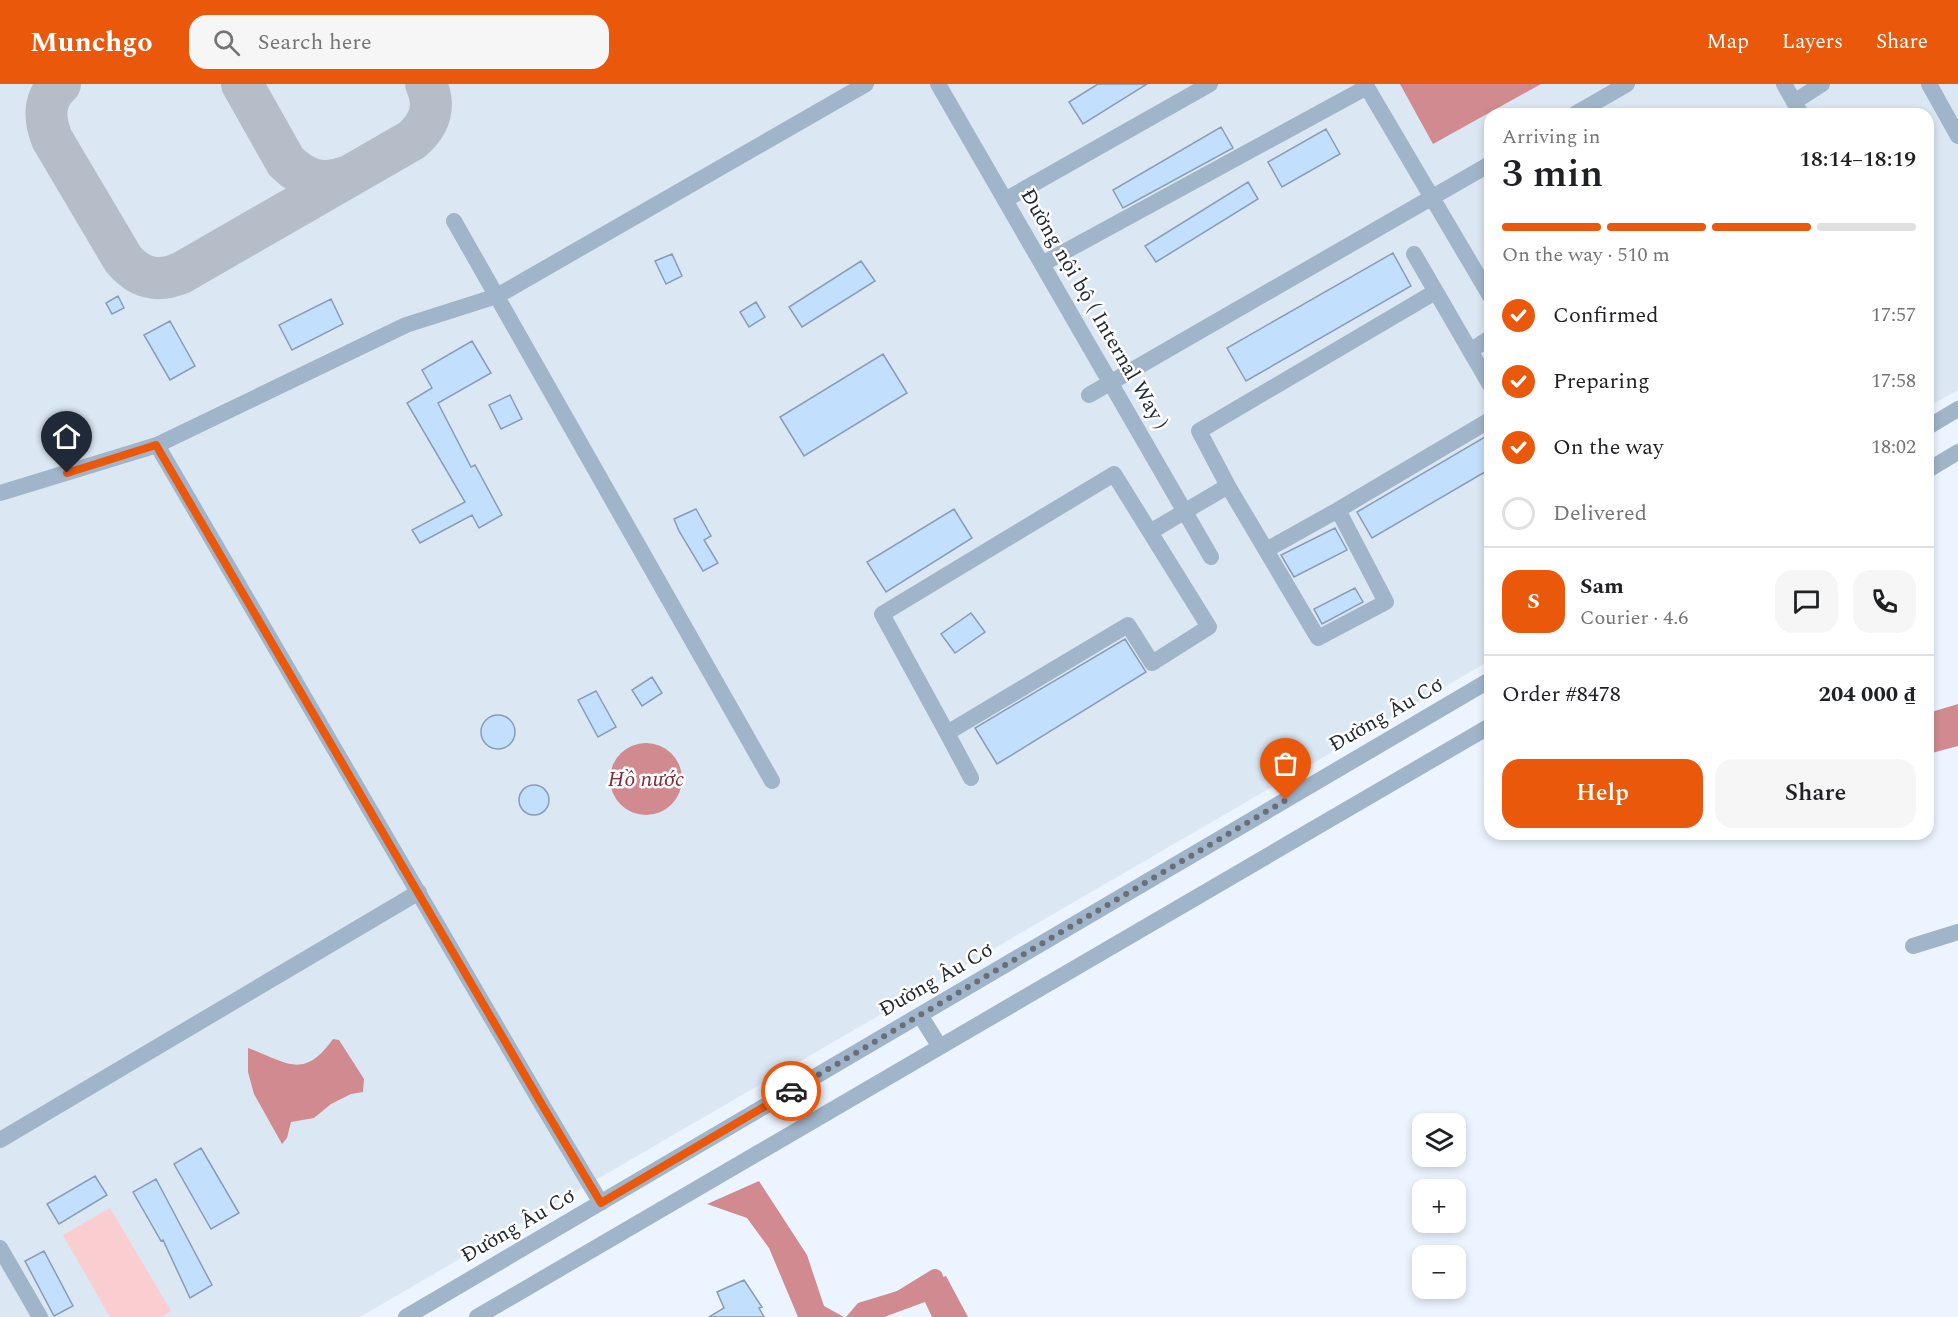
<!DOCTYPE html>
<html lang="en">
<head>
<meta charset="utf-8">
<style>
  :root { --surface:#fff; --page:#f6f6f6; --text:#202124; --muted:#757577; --line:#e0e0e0; --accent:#ea580c }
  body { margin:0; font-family:Spectral,serif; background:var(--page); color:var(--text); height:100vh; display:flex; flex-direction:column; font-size:22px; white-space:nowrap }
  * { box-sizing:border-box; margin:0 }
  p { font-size:20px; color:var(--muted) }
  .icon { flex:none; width:33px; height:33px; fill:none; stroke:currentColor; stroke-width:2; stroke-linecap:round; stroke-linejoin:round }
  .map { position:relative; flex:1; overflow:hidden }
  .panel { position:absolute; left:1484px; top:24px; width:450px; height:732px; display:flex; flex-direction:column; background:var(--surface); border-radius:18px; box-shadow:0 3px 9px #0003 }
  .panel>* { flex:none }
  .tools { position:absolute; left:1412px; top:1029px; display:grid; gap:12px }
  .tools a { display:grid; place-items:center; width:54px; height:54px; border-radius:12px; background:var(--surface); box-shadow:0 3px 9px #0003; font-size:30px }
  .pin { position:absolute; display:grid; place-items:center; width:51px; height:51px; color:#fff; margin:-62px -26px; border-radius:50% 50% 50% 0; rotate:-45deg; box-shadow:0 0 6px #0007 }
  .pin .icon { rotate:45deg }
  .courier { position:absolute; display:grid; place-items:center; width:60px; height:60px; margin:-30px; border:4px solid #ea580c; border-radius:50%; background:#fff; color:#222; box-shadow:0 2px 8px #0007 }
  .head em { font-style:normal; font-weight:600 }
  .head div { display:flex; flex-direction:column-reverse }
  .head { display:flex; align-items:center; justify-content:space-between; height:102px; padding:0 18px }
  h1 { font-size:39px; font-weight:600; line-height:45px }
  .bar { display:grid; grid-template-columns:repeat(4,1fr); gap:9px 6px; align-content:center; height:72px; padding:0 18px }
  .bar i { height:8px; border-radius:4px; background:var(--line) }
  .bar .active { background:var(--accent) }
  .bar p { grid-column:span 4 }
  .line { display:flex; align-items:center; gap:15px; padding:0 18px; border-top:2px solid var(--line) }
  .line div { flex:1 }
  .round { display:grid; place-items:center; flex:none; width:63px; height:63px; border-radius:18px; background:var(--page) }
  ol { padding:0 18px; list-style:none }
  li { display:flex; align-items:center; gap:18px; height:66px }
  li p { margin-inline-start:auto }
  li .icon { padding:6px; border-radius:50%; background:var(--accent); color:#fff; stroke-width:4 }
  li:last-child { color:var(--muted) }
  li i { width:33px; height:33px; border:3px solid var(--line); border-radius:50% }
  .primary-button { display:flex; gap:12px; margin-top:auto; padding:12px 18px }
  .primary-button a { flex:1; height:69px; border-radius:18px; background:var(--accent); color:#fff; font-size:24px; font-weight:600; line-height:69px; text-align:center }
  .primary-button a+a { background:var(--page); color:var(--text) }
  header { display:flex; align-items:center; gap:36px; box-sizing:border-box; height:84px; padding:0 30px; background:var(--accent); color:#fff }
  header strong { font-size:28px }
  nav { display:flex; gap:33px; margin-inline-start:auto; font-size:21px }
  .search { width:420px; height:54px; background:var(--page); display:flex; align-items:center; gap:15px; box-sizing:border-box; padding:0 21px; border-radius:18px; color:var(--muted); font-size:22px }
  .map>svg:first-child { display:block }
  .built { fill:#dbe7f3 }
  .green { fill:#faced1 }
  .water { fill:#d18a90 }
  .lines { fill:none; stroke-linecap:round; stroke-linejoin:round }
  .canal { stroke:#d18a90; stroke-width:16 }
  .taxiway { stroke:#b5bec8; stroke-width:42 }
  .building { fill:#c3dffe; stroke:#889db4; stroke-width:1.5 }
  .minor { stroke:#a0b4ca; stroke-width:16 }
  .done { stroke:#677079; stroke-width:6; stroke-dasharray:0 10.8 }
  .route { stroke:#ea580c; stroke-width:8 }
  .labels { text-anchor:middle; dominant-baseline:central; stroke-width:5; stroke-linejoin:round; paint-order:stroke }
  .street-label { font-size:21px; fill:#202831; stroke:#fff }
  .water-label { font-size:22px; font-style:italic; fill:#812c39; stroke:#fff }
</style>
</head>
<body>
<header>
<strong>Munchgo</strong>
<div class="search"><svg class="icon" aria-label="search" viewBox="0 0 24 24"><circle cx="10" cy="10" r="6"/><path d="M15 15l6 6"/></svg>Search here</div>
<nav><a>Map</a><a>Layers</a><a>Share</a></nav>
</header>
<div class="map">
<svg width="1958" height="1233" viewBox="0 0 1958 1233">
  <rect width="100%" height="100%" fill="#ecf5ff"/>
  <!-- built -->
  <path class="built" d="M0,0H1958V306L1928,323V30H1490L1489,577L360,1233H0Z"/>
  <!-- green -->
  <path class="green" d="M110,1124L171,1227L162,1233H110L63,1151Z"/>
  <!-- water -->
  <path class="water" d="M1400,0H1541L1433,60Z
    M1958,620V662L1928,670V629Z
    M610 695a36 36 0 1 1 72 0a36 36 0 1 1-72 0Z
    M333,955L339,956L364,995L363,1008L351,1010L331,1020L314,1034L291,1038L287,1054L282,1060L254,1010L248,988V964C287,978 303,997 333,955Z
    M759,1097L807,1171L824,1222L844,1233H798L769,1164L747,1134L707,1120Z
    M946,1192L968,1233H932L925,1218L884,1233H846L858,1219Z"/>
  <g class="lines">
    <!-- canal -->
    <path class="canal" d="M870,1233L935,1193L946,1233"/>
    <!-- taxiway -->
    <path class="taxiway" d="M60,0C43,15 44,35 52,55L123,175C139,194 157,199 181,189L412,56C430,40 436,23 426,0
      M242,0L286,78C305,96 322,102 346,93"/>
  </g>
  <!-- building -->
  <path class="building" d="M1098,0H1147L1083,40L1069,18Z
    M1221,43L1233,64L1123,124L1113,106Z
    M1326,45L1340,70L1282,103L1268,78Z
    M1248,98L1258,115L1156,178L1145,162Z
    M1393,169L1411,202L1246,297L1227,264Z
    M672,170L682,192L666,200L655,177Z
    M861,177L875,197L802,243L789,223Z
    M118,212L124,224L112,230L106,219Z
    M331,215L343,240L292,266L279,241Z
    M756,218L765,233L749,243L740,228Z
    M170,237L195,282L170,296L144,251Z
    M472,257L491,289L438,319L471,383L475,381L502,431L479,444L472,431L420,459L412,446L465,418L407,319L432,304L422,286Z
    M883,270L907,309L804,372L780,333Z
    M510,311L522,335L501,345L489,321Z
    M1490,350V385L1372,454L1357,428Z
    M696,425L711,452L704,456L718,479L703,487L679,447L674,435Z
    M954,425L972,454L886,508L867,478Z
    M1335,444L1347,466L1294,493L1281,471Z
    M1355,504L1363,518L1322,540L1314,525Z
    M971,529L985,548L955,569L941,550Z
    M1125,555L1146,588L997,680L975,644Z
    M652,593L662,609L642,622L632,606Z
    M596,607L616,643L598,653L578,616Z
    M481 648a17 17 0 1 1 34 0a17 17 0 1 1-34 0Z
    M519 716a15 15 0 1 1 30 0a15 15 0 1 1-30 0Z
    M201,1064L239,1129L211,1145L174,1080Z
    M95,1092L107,1111L59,1140L47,1120Z
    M156,1095L212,1201L190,1214L163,1156L161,1157L133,1108Z
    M44,1167L73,1222L54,1232L25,1177Z
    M744,1196L762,1223L759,1224L764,1233H709L724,1224L717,1208Z"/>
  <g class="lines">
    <!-- minor -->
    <path class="minor" d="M938,0L1211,473
      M1365,0L1490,212
      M1784,0L1801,30
      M1929,0L1958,52
      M1794,18L1822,0
      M1575,30L1627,0
      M1005,116L1210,0
      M454,137L772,697
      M1414,170L1490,301
      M1042,180L1367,3
      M1470,267L1490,254
      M1089,311L1490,80
      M1928,343L1958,325
      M1928,386L1958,368
      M1114,390L1209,543L1152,579L1128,541L947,649L882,530Z
      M1228,402L1199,347L1435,208
      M0,409L157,361
      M1150,448L1228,402L1318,554L1386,518L1338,426L1490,336
      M1266,466L1338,426
      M947,649L971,694
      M1913,862L1958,848
      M920,931L940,963
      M0,1056L419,808
      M601,1119L544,1024L157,361L406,241L497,212L866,0
      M0,1164L40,1233
      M406,1233L1490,596
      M477,1233L1490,642"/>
  </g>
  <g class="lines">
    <!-- done -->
    <path class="done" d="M791,1007L1286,716"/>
    <!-- route -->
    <path class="route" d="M67,389L156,361L544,1024L601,1119L791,1007"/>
  </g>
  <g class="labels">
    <!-- street labels -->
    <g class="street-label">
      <text transform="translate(1094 225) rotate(60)">Đường nội bộ ( Internal Way )</text>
      <text transform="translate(1386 631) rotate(-30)">Đường Âu Cơ</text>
      <text transform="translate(936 896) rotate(-30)">Đường Âu Cơ</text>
      <text transform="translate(518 1142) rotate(-30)">Đường Âu Cơ</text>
    </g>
    <!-- water labels -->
    <g class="water-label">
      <text x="646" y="695">Hồ nước</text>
    </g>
  </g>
</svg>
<div class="tools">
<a><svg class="icon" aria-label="layers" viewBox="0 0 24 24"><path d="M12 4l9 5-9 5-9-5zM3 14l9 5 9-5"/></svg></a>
<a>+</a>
<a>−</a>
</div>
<div class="pin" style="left:1286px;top:716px;background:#ea580c"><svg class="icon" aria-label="bag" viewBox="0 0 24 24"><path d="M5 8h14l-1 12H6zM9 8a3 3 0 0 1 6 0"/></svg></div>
<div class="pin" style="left:67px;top:389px;background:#1f2937"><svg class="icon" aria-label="home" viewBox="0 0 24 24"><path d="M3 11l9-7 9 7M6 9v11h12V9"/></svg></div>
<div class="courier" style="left:791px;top:1007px"><svg class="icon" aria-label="car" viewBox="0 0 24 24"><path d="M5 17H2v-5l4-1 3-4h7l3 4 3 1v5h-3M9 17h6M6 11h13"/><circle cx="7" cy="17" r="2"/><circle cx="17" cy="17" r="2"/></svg></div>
<section class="panel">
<div class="head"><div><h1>3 min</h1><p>Arriving in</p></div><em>18:14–18:19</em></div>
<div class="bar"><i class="active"></i><i class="active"></i><i class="active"></i><i></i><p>On the way · 510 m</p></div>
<ol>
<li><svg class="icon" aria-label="check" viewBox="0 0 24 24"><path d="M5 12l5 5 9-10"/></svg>Confirmed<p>17:57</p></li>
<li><svg class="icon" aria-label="check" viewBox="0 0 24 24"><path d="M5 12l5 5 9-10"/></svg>Preparing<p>17:58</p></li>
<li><svg class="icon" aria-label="check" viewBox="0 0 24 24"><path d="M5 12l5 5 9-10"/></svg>On the way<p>18:02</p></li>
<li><i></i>Delivered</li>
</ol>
<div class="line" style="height:108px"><b class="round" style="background:var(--accent);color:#fff">S</b><div><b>Sam</b><p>Courier · 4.6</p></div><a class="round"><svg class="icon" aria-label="chat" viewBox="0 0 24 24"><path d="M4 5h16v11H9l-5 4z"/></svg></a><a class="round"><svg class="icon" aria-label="phone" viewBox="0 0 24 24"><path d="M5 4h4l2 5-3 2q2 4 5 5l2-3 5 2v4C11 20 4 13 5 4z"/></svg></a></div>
<div class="line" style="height:78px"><div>Order #8478</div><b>204 000 ₫</b></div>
<div class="primary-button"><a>Help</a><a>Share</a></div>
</section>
</div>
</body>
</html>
